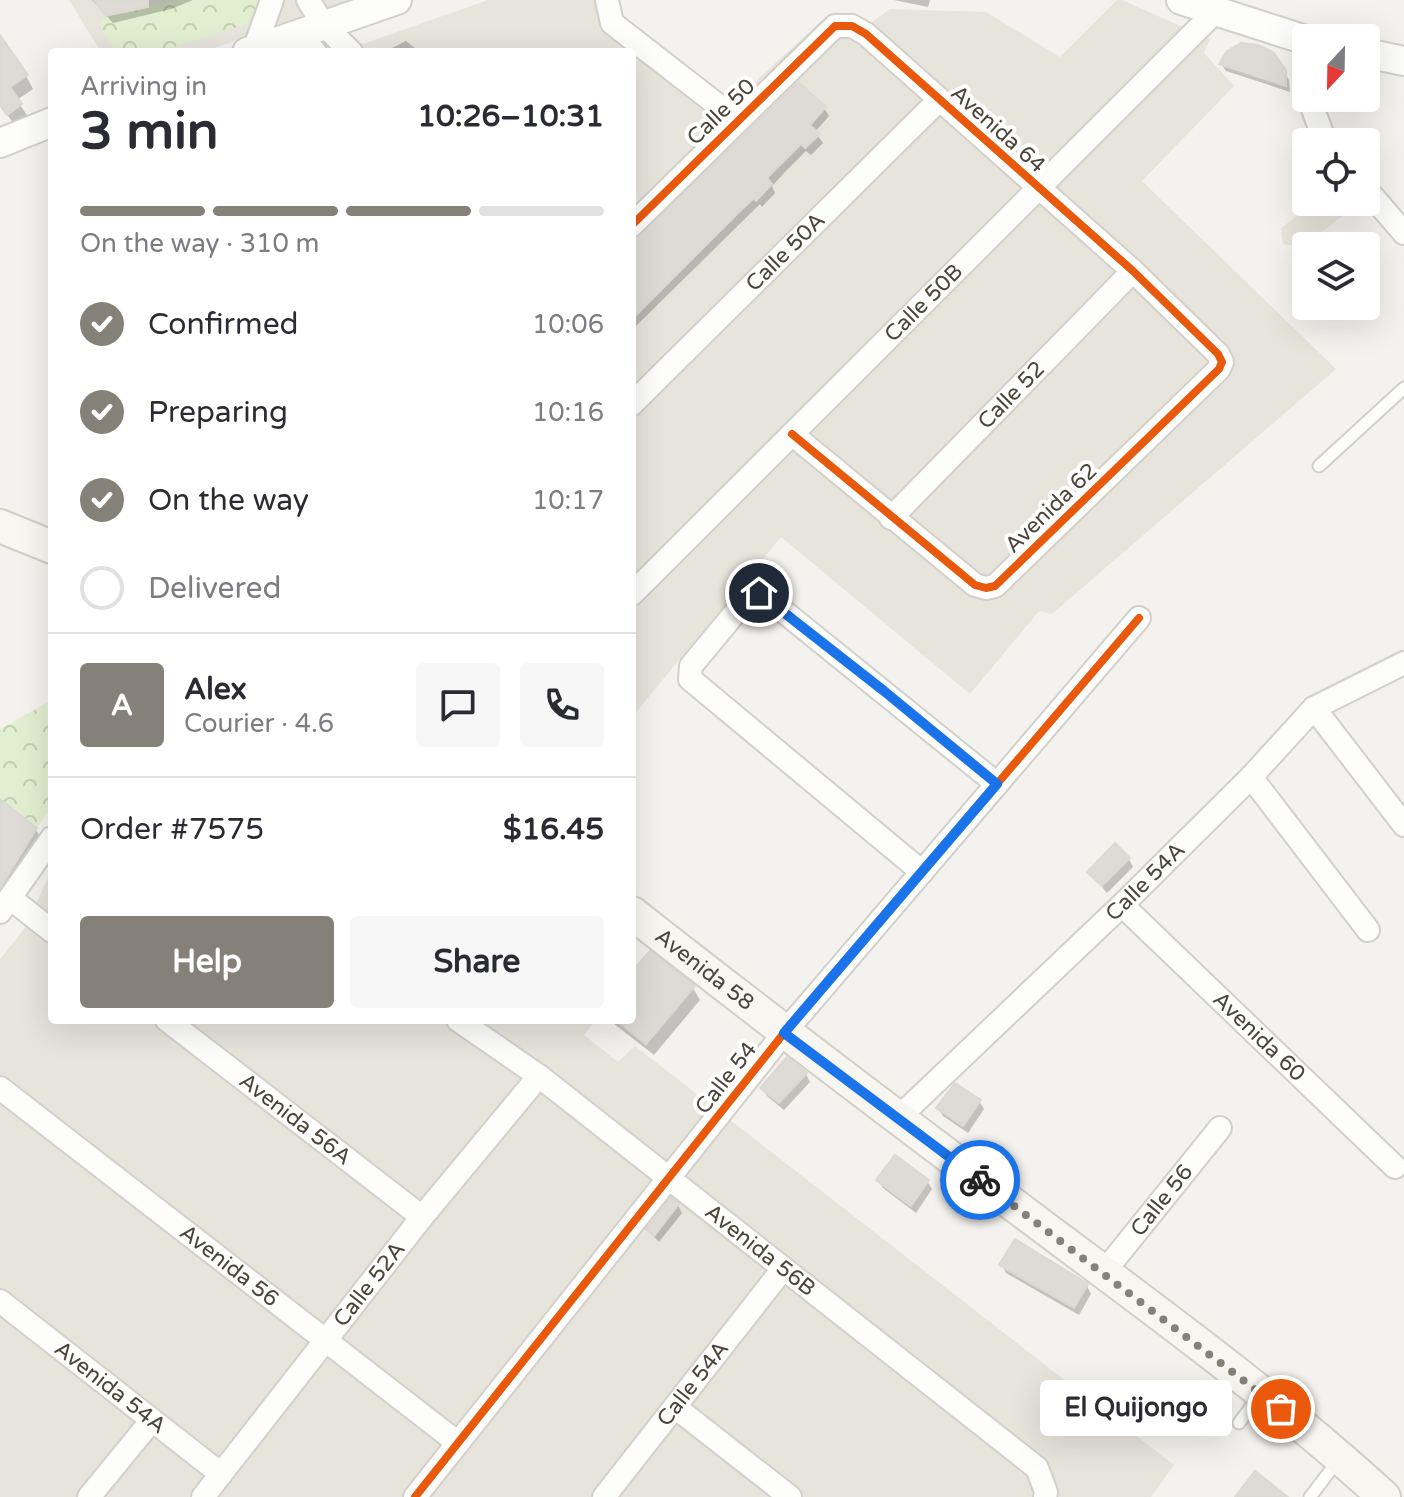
<!DOCTYPE html>
<html lang="en">
<head>
<meta charset="utf-8">
<style>
  :root { --surface:#fff; --page:#f7f7f7; --text:#2b2b33; --muted:#7c7c81; --line:#e1e1e2; --accent:#868178 }
  body { margin:0; font-family:"Varela Round",sans-serif; background:var(--page); color:var(--text); height:100vh; display:flex; flex-direction:column; font-size:30px; white-space:nowrap }
  * { box-sizing:border-box; margin:0 }
  p { font-size:26px; color:var(--muted) }
  .icon { flex:none; width:44px; height:44px; fill:none; stroke:currentColor; stroke-width:2; stroke-linecap:round; stroke-linejoin:round }
  .map { position:relative; flex:1; overflow:hidden }
  .side { position:absolute; left:48px; top:48px; width:588px; height:976px; display:flex; flex-direction:column; background:var(--surface); border-radius:8px; box-shadow:0 8px 32px #0002 }
  .side>* { flex:none }
  .needle { width:52px; rotate:202deg }
  .buttons { position:absolute; left:1292px; top:24px; display:grid; gap:16px }
  .buttons a { display:grid; place-items:center; width:88px; height:88px; border-radius:8px; background:var(--surface); box-shadow:0 8px 32px #0002; font-size:40px }
  .pin { position:absolute; display:grid; place-items:center; width:68px; height:68px; color:#fff; margin:-34px; border:4px solid #fff; border-radius:50%; box-shadow:0 2px 8px #0007 }
  .courier { position:absolute; display:grid; place-items:center; width:80px; height:80px; margin:-40px; border:6px solid #1a73e8; border-radius:50%; background:#fff; color:#222; box-shadow:0 2px 10px #0007 }
  .bubble { position:absolute; height:56px; border-radius:8px; background:var(--surface); box-shadow:0 8px 32px #0002; font-size:26px; font-weight:700; line-height:56px; text-align:center }
  .overview em { font-style:normal; font-weight:700 }
  .overview div { display:flex; flex-direction:column-reverse }
  .overview { display:flex; align-items:center; justify-content:space-between; height:136px; padding:0 32px }
  h1 { font-size:52px; font-weight:700; line-height:60px }
  .bar { display:grid; grid-template-columns:repeat(4,1fr); gap:12px 8px; align-content:center; height:96px; padding:0 32px }
  .bar i { height:10px; border-radius:6px; background:var(--line) }
  .bar .selected { background:var(--accent) }
  .bar p { grid-column:span 4 }
  .line { display:flex; align-items:center; gap:20px; padding:0 32px; border-top:2px solid var(--line) }
  .line div { flex:1 }
  .round { display:grid; place-items:center; flex:none; width:84px; height:84px; border-radius:8px; background:var(--page) }
  ol { padding:0 32px; list-style:none }
  li { display:flex; align-items:center; gap:24px; height:88px }
  li p { margin-inline-start:auto }
  li .icon { padding:8px; border-radius:50%; background:var(--accent); color:#fff; stroke-width:4 }
  li:last-child { color:var(--muted) }
  li i { width:44px; height:44px; border:4px solid var(--line); border-radius:50% }
  .action { display:flex; gap:16px; margin-top:auto; padding:16px 32px }
  .action a { flex:1; height:92px; border-radius:8px; background:var(--accent); color:#fff; font-size:32px; font-weight:700; line-height:92px; text-align:center }
  .action a+a { background:var(--page); color:var(--text) }
  .map>svg:first-child { display:block }
  .residential { fill:#e7e4dc }
  .education { fill:#eae5da }
  .park { fill:url(#park-crowns) }
  .shadow { fill:#0003 }
  .building { fill:#dedbd6; stroke:#dcd9d4; stroke-width:2 }
  .lines { fill:none; stroke-linecap:round; stroke-linejoin:round }
  .service-casing { stroke:#d2d0cb; stroke-width:15 }
  .minor-casing { stroke:#d2d0cb; stroke-width:26 }
  .tertiary-casing { stroke:#d2d0cb; stroke-width:32 }
  .secondary-casing { stroke:#d3cfc5; stroke-width:36 }
  .service { stroke:#fdfdfc; stroke-width:11 }
  .minor { stroke:#fdfdfc; stroke-width:22 }
  .tertiary { stroke:#fdfdfc; stroke-width:28 }
  .secondary { stroke:#f7f6f1; stroke-width:32 }
  .cycleway-casing { stroke:#fff; stroke-width:13 }
  .cycleway { stroke:#e8590c; stroke-width:8 }
  .done { stroke:#868178; stroke-width:8; stroke-dasharray:0 14.4 }
  .route { stroke:#1a73e8; stroke-width:10 }
  .labels { text-anchor:middle; dominant-baseline:central; stroke-width:8; stroke-linejoin:round; paint-order:stroke }
  .street-label { font-size:22px; fill:#4b4439; stroke:#fff }
</style>
</head>
<body>
<div class="map">
<svg width="1404" height="1497" viewBox="0 0 1404 1497">
  <defs>
    <pattern id="park-crowns" width="20" height="18" patternUnits="userSpaceOnUse" patternTransform="scale(2)"><rect width="20" height="18" fill="#e1eecf"/><path d="M2 6a3 3 0 1 1 6 0M12 15a3 3 0 1 1 6 0" fill="none" stroke="#c3cdb2"/></pattern>
  </defs>
  <rect width="100%" height="100%" fill="#f4f2ee"/>
  <!-- residential -->
  <path class="residential" d="M69,0H358L202,52H101Z
    M488,0H617L630,37L732,103L820,22L871,23L890,9L986,12L1060,57L1117,0H1122L1210,39L1204,53L1234,86L1142,181L1336,369L1052,614L1039,611L970,694L781,537L632,717V52H349L357,46Z
    M52,869V1020H596L584,1035L618,1062L635,1046L1174,1465L1151,1497H0V959L25,928Z"/>
  <!-- education -->
  <path class="education" d="M1310,206H1344L1349,211L1302,247L1283,244L1281,228Z"/>
  <!-- park -->
  <path class="park" d="M171,0H260L247,24L157,52H117L99,24L105,13L116,14Z
    M52,700V805L37,828L0,799V729Z"/>
  <!-- shadow -->
  <path class="shadow" d="M92,0H193L171,9L113,23Z
    M894,0H930L928,7Z
    M406,41L420,52H384Z
    M0,56L26,76L33,89L17,100L28,117L15,126L0,104Z
    M1221,64L1284,71L1289,80L1290,92L1226,71Z
    M824,108L829,116L815,132L823,143L811,155L806,151L786,171L772,186L775,193L762,207L760,204L632,330V246Z
    M0,802L36,830L46,847L0,920Z
    M1129,859L1133,867L1107,893L1090,872Z
    M632,974L693,988L700,1000L654,1055L609,1020H632Z
    M806,1074L810,1082L784,1110L767,1096L762,1088Z
    M979,1101L984,1109L968,1133L943,1116L938,1108Z
    M879,1180L927,1181L932,1189L916,1213L883,1188Z
    M678,1205L682,1213L659,1242L648,1230Z
    M1002,1265L1087,1286L1091,1294L1079,1315L1006,1273Z"/>
  <!-- building -->
  <path class="building" d="M94,0H148V7L106,16Z
    M0,35L28,75L10,87L22,104L7,115L0,105Z
    M1241,43L1258,45L1273,52L1286,70V86L1219,64L1227,51Z
    M798,82L826,107L810,125L820,134L805,148L801,144L767,178L772,184L756,201L754,198L737,214L632,319V243Z
    M0,799L37,828L0,888Z
    M1115,843L1130,858L1102,886L1087,872Z
    M650,951L695,986L646,1044L616,1020H632V971Z
    M787,1057L807,1073L779,1103L760,1088Z
    M955,1083L981,1100L963,1126L936,1108Z
    M895,1155L929,1180L911,1206L876,1180Z
    M671,1198L679,1204L654,1236L646,1229Z
    M1015,1239L1088,1284L1074,1308L999,1265Z
    M1255,1471L1288,1497H1235Z"/>
  <g class="lines">
    <!-- service casing -->
    <g class="service-casing">
      <path id="service" d="M1319,466L1404,388
        M1239,1423L1259,1396
        M1310,1497L1339,1459"/>
    </g>
    <!-- minor casing -->
    <g class="minor-casing">
      <g id="minor">
        <path d="M308,0L323,24L351,52"/>
        <path d="M607,0L612,23L724,110"/>
        <path d="M299,33L315,52"/>
        <path d="M254,50L272,0"/>
        <path d="M1309,98L1325,142"/>
        <path d="M1366,189L1404,233"/>
        <path d="M632,225L835,26H852L866,34L1133,271L1218,354L1222,362L1219,369L995,586L986,588L975,585L792,434"/>
        <path id="s1" d="M632,404L939,100"/>
        <path id="s2" d="M891,518L1133,271"/>
        <path id="s3" d="M632,594L1215,12"/>
        <path d="M1314,708L1404,825"/>
        <path d="M1251,777L1368,930"/>
        <path d="M922,872L690,679L691,666L749,596L759,593L767,598L997,784"/>
        <path d="M10,898L52,931"/>
        <path id="s4" d="M1122,905L1395,1167"/>
        <path d="M0,912L52,838"/>
        <path id="s5" d="M167,1020L422,1217"/>
        <path id="s6" d="M458,1020L539,1076L1037,1468L1046,1492L1045,1497"/>
        <path id="s7" d="M0,1088L458,1443"/>
        <path id="s8" d="M898,1118L1122,905L1251,777L1314,708L1404,663"/>
        <path id="s9" d="M1104,1272L1220,1128"/>
        <path id="s10" d="M0,1301L221,1474"/>
        <path d="M675,1407L790,1497"/>
        <path d="M89,1497L152,1420"/>
        <path id="s11" d="M203,1497L422,1217L539,1076"/>
        <path d="M415,1497L784,1033L1139,618"/>
        <path id="s12" d="M604,1497L782,1270"/>
      </g>
    </g>
    <!-- tertiary casing -->
    <g class="tertiary-casing">
      <path id="tertiary" d="M1181,0L1306,40
        M247,52L397,0
        M1366,53L1404,61
        M0,143L52,122"/>
    </g>
    <!-- secondary casing -->
    <g class="secondary-casing">
      <g id="secondary">
        <path d="M0,526L52,547"/>
        <path id="s13" d="M632,913C767,1019 904,1123 1042,1226C1158,1313 1277,1399 1384,1497"/>
      </g>
    </g>
    <!-- service -->
    <use href="#service" class="service"/>
    <!-- minor -->
    <use href="#minor" class="minor"/>
    <!-- tertiary -->
    <use href="#tertiary" class="tertiary"/>
    <!-- secondary -->
    <use href="#secondary" class="secondary"/>
    <!-- cycleway casing -->
    <g class="cycleway-casing">
      <path id="cycleway" d="M632,225L835,26H852L866,34L1133,271L1218,354L1222,362L1219,369L995,586L986,588L975,585L792,434
        M415,1497L784,1033L1139,618"/>
    </g>
    <!-- cycleway -->
    <use href="#cycleway" class="cycleway"/>
  </g>
  <g class="lines">
    <!-- done -->
    <path class="done" d="M980,1180L1281,1409"/>
    <!-- route -->
    <path class="route" d="M759,593L884,691L997,784L784,1033L980,1180"/>
  </g>
  <g class="labels">
    <!-- street labels -->
    <g class="street-label">
      <text transform="translate(721 112) rotate(-44)">Calle 50</text>
      <text transform="translate(998 129) rotate(42)">Avenida 64</text>
      <text stroke="none"><textPath href="#s1" startOffset="216">Calle 50A</textPath></text>
      <text stroke="none"><textPath href="#s3" startOffset="412">Calle 50B</textPath></text>
      <text stroke="none"><textPath href="#s2" startOffset="172">Calle 52</textPath></text>
      <text transform="translate(1051 508) rotate(-44)">Avenida 62</text>
      <text stroke="none"><textPath href="#s8" startOffset="342">Calle 54A</textPath></text>
      <text stroke="none"><textPath href="#s13" startOffset="92">Avenida 58</textPath></text>
      <text stroke="none"><textPath href="#s4" startOffset="190">Avenida 60</textPath></text>
      <text transform="translate(726 1078) rotate(-52)">Calle 54</text>
      <text stroke="none"><textPath href="#s5" startOffset="162">Avenida 56A</textPath></text>
      <text stroke="none"><textPath href="#s9" startOffset="92">Calle 56</textPath></text>
      <text stroke="none"><textPath href="#s6" startOffset="380">Avenida 56B</textPath></text>
      <text stroke="none"><textPath href="#s7" startOffset="290">Avenida 56</textPath></text>
      <text stroke="none"><textPath href="#s11" startOffset="270">Calle 52A</textPath></text>
      <text stroke="none"><textPath href="#s12" startOffset="144">Calle 54A</textPath></text>
      <text stroke="none"><textPath href="#s10" startOffset="140">Avenida 54A</textPath></text>
    </g>
  </g>
</svg>
<div class="buttons">
<a><svg class="needle" viewBox="-14 -14 28 28"><path d="M0-13l5 13h-10z" fill="#e53935"/><path d="M0 13l5-13h-10z" fill="#7c7c81"/></svg></a>
<a><svg class="icon" aria-label="locate" viewBox="0 0 24 24"><circle cx="12" cy="12" r="6"/><path d="M12 2v4M12 18v4M2 12h4M18 12h4"/></svg></a>
<a><svg class="icon" aria-label="layers" viewBox="0 0 24 24"><path d="M12 4l9 5-9 5-9-5zM3 14l9 5 9-5"/></svg></a>
</div>
<div class="pin" style="left:1281px;top:1409px;background:#ea580c"><svg class="icon" aria-label="bag" viewBox="0 0 24 24"><path d="M5 8h14l-1 12H6zM9 8a3 3 0 0 1 6 0"/></svg></div>
<div class="pin" style="left:759px;top:593px;background:#1f2937"><svg class="icon" aria-label="home" viewBox="0 0 24 24"><path d="M3 11l9-7 9 7M6 9v11h12V9"/></svg></div>
<div class="courier" style="left:980px;top:1180px"><svg class="icon" aria-label="bike" viewBox="0 0 24 24"><circle cx="6" cy="16" r="4"/><circle cx="18" cy="16" r="4"/><path d="M6 16l4-8h5l3 8M10 8l3 8H6M13 5h3"/></svg></div>
<div class="bubble" style="left:1040px;top:1380px;width:192px">El Quijongo</div>
<section class="side">
<div class="overview"><div><h1>3 min</h1><p>Arriving in</p></div><em>10:26–10:31</em></div>
<div class="bar"><i class="selected"></i><i class="selected"></i><i class="selected"></i><i></i><p>On the way · 310 m</p></div>
<ol>
<li><svg class="icon" aria-label="check" viewBox="0 0 24 24"><path d="M5 12l5 5 9-10"/></svg>Confirmed<p>10:06</p></li>
<li><svg class="icon" aria-label="check" viewBox="0 0 24 24"><path d="M5 12l5 5 9-10"/></svg>Preparing<p>10:16</p></li>
<li><svg class="icon" aria-label="check" viewBox="0 0 24 24"><path d="M5 12l5 5 9-10"/></svg>On the way<p>10:17</p></li>
<li><i></i>Delivered</li>
</ol>
<div class="line" style="height:144px"><b class="round" style="background:var(--accent);color:#fff">A</b><div><b>Alex</b><p>Courier · 4.6</p></div><a class="round"><svg class="icon" aria-label="chat" viewBox="0 0 24 24"><path d="M4 5h16v11H9l-5 4z"/></svg></a><a class="round"><svg class="icon" aria-label="phone" viewBox="0 0 24 24"><path d="M5 4h4l2 5-3 2q2 4 5 5l2-3 5 2v4C11 20 4 13 5 4z"/></svg></a></div>
<div class="line" style="height:104px"><div>Order #7575</div><b>$16.45</b></div>
<div class="action"><a>Help</a><a>Share</a></div>
</section>
</div>
</body>
</html>
